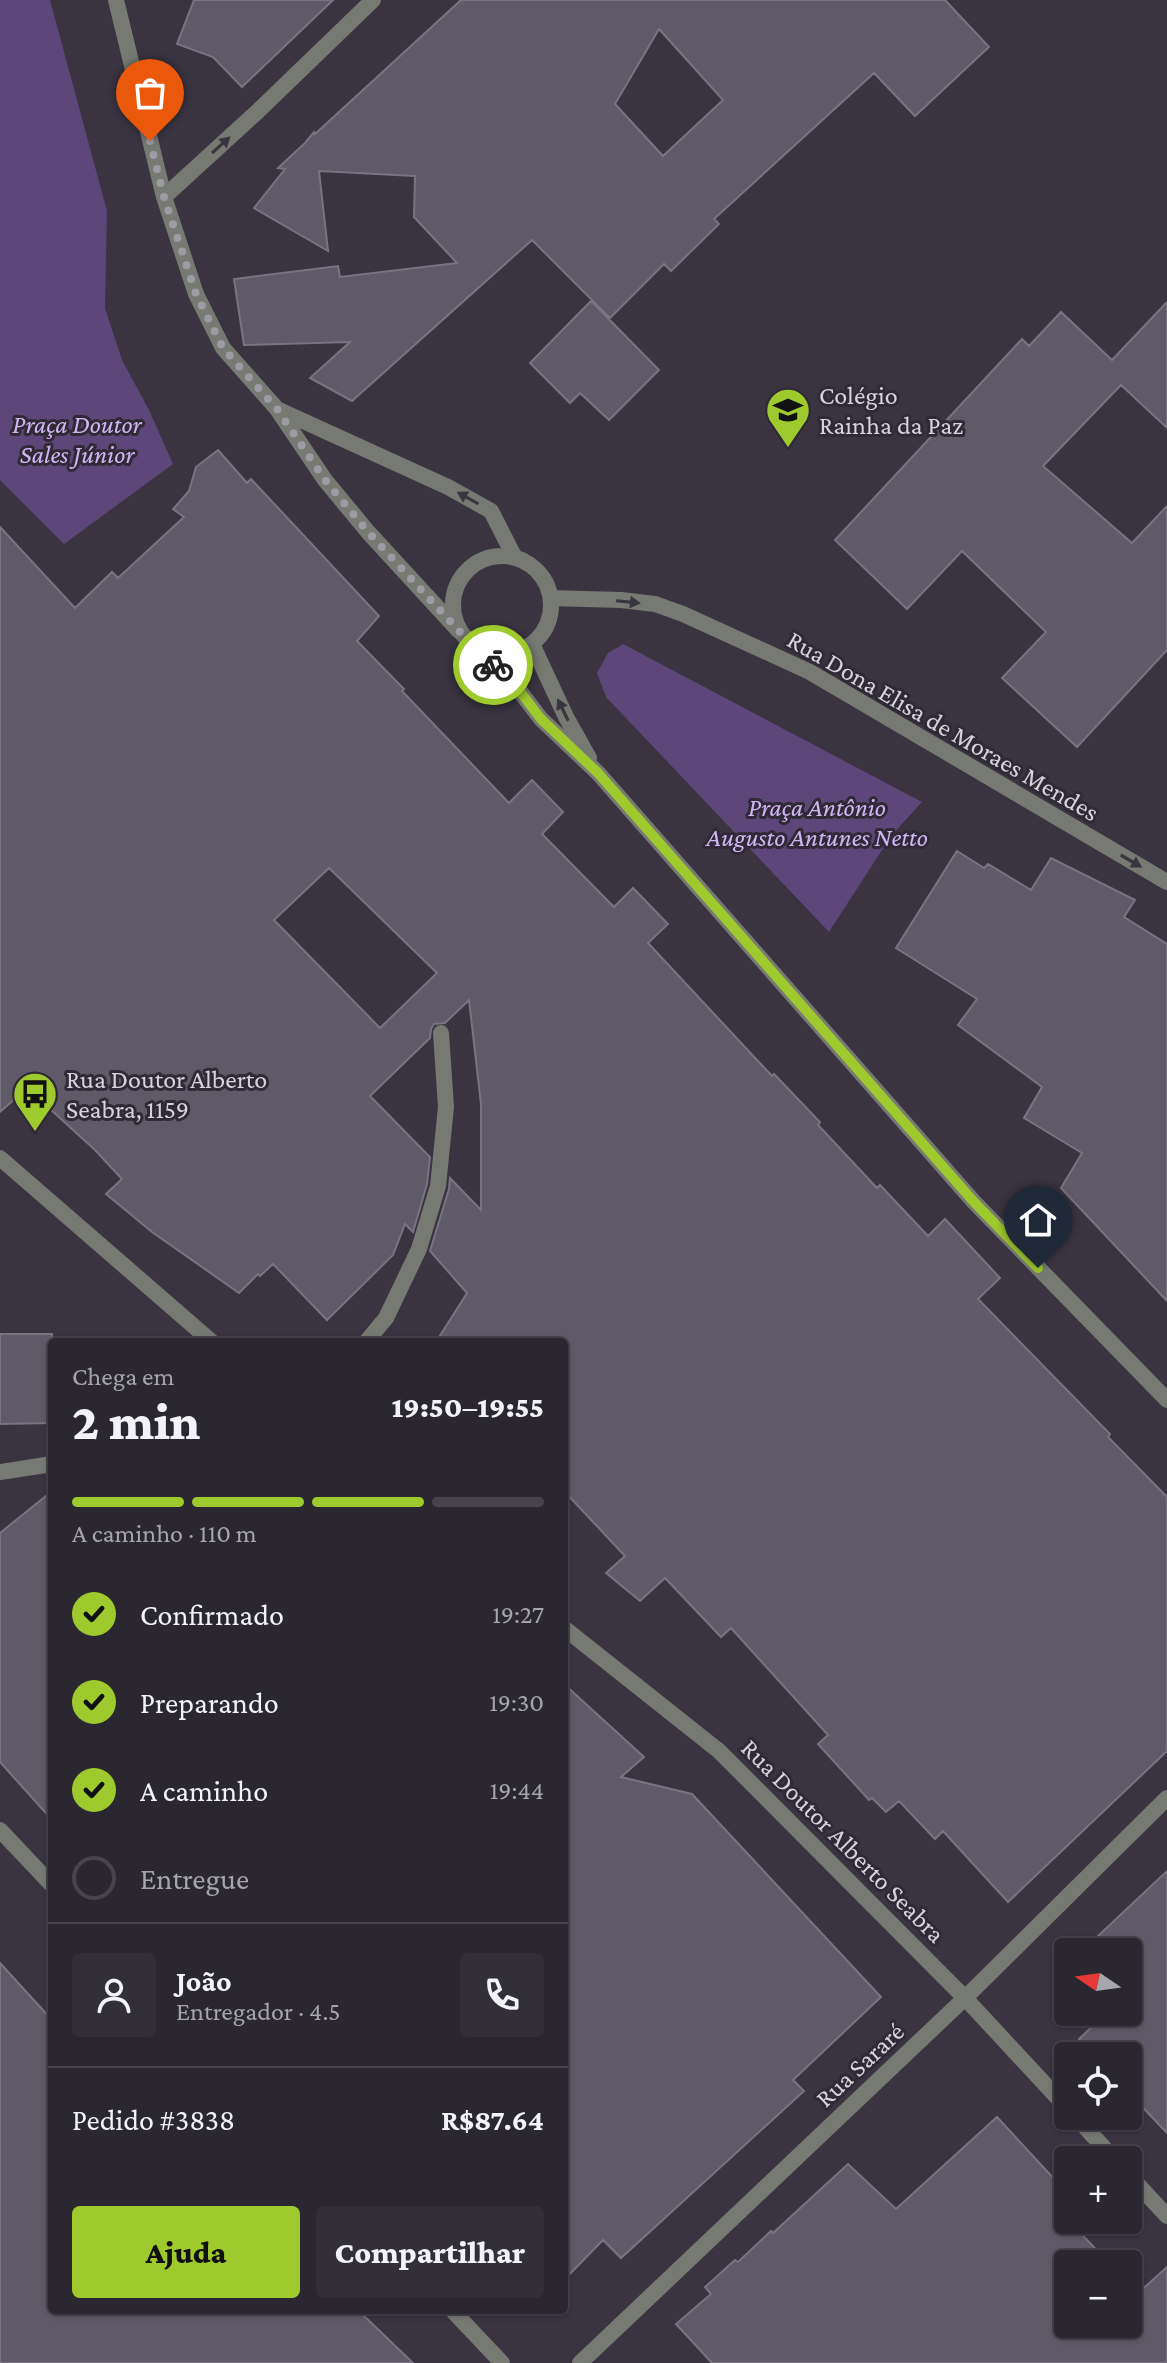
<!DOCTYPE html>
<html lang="pt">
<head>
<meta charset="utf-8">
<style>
  :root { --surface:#2b2730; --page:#332f38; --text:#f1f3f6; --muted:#a6a5ab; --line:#47444c; --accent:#9fca2d }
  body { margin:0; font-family:"Crimson Pro",serif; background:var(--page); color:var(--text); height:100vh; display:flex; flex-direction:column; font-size:30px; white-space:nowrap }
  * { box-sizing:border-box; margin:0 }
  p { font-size:26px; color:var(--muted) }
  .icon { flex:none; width:44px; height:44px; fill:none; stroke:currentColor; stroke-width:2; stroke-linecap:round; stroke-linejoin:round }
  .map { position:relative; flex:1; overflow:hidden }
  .details { position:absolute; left:48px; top:1338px; width:520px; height:976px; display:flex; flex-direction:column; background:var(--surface); border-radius:8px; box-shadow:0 2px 6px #0004,0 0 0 2px var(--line) }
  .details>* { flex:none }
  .needle { width:52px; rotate:283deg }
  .controls { position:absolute; left:1054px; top:1938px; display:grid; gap:16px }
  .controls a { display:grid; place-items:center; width:88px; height:88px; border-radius:8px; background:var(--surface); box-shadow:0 2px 6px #0004,0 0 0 2px var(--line); font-size:40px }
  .pin { position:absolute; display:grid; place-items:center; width:68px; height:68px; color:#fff; margin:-82px -34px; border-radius:50% 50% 50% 0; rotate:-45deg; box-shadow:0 0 8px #0007 }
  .pin .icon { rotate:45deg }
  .courier { position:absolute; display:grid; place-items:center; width:80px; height:80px; margin:-40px; border:6px solid #9fca2d; border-radius:50%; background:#fff; color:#222; box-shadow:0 2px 10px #0007 }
  .overview em { font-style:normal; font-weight:800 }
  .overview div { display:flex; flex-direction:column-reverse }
  .overview { display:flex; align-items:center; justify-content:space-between; height:136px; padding:0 24px }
  h1 { font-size:52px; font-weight:800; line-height:60px }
  .bar { display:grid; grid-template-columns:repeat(4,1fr); gap:12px 8px; align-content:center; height:96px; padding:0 24px }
  .bar i { height:10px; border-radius:6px; background:var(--line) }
  .bar .on { background:var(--accent) }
  .bar p { grid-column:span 4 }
  .line { display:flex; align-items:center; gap:20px; padding:0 24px; border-top:2px solid var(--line) }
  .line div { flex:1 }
  .round { display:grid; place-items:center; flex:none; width:84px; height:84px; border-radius:8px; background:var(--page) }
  ol { padding:0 24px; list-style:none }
  li { display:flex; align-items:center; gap:24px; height:88px }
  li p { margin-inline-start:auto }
  li .icon { padding:8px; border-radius:50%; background:var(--accent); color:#111; stroke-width:4 }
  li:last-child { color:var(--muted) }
  li i { width:44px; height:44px; border:4px solid var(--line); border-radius:50% }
  .action { display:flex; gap:16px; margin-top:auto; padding:16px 24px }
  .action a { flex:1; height:92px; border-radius:8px; background:var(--accent); color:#111; font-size:32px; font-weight:800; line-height:92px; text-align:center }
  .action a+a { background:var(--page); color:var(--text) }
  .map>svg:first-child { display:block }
  .green { fill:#5d4679 }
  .building { fill:#5f5a67; stroke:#797382; stroke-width:2; fill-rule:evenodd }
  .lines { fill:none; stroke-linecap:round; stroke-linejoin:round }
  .street { stroke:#777973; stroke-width:16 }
  .oneway { fill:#3a363f }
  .done { stroke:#9f9ba5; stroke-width:8; stroke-dasharray:0 14.4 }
  .route { stroke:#9fca2d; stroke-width:10 }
  .labels { text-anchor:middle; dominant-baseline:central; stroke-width:6; stroke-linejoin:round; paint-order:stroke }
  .poi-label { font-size:26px; fill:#d6d3db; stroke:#2f2a36; text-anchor:start }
  .park-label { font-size:26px; font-style:italic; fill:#d1b6f6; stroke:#2f2a36 }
  .street-label { font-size:26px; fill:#d6d3db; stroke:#2f2a36 }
</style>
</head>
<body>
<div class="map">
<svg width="1167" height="2363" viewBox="0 0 1167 2363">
  <rect width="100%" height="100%" fill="#393440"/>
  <!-- green -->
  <path class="green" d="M0,0H50L107,211L105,308L122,360L149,410L173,464L64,544L0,480Z
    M623,644L922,802L891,836L829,932L606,697L597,673L608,653Z"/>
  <!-- building -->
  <path class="building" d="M194,0H333L242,87L213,57L177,44Z
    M461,0H945L989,47L915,116L874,73L714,219L719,224L671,271L664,264L610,318L532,240L352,401L310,378L350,342L244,345L234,279L338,266L340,277L457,263L414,217L415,176L319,171L328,251L254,208L285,169L278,168L305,143L314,132L315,134ZM659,29L723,100L663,156L615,104Z
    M591,301L659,370L609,420L580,393L570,403L530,363Z
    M1167,302V428L1121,385L1043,466L1132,543L1167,506V650L1077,747L1002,678L1046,632L962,551L907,609L835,540L1022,339L1029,346L1061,312L1112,360Z
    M218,450L247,483L251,479L379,616L357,641L404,689L402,691L509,803L532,780L563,812L542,834L614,907L633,888L668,924L648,943L772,1076L774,1074L820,1122L818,1125L877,1188L880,1185L928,1236L945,1219L1000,1278L978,1299L1110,1434L1108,1437L1167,1497V1751L1008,1902L943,1831L935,1839L899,1801L886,1812L872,1798L869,1800L818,1744L828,1735L731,1628L721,1637L665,1578L640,1601L606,1573L625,1556L564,1491V1342H436L467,1293L430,1251L449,1189L450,1178L481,1210V1104L469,1000L445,1023L434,1024L431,1029L430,1038L370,1096L430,1157L427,1184L413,1232L405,1224L393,1255L327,1320L273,1264L260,1276L258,1274L239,1293L152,1232L106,1194L122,1179L95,1150L27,1088L0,1112V527L75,608L112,572L118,578L184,517L173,509L189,491L196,467ZM329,868L437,973L380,1028L274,920Z
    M957,851L984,868L988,864L1031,890L1051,858L1135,900L1124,917L1167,944V1301L1061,1188L1082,1153L1024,1118L1042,1087L958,1025L977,999L896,948Z
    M0,1334H52V1423L0,1424Z
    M52,1491V1820L0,1762V1533Z
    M564,1684L644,1757L621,1777L692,1794L881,1997L793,2080L804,2091L621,2258L603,2240L564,2280Z
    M1167,1871V2133L1128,2092V2056H1095L1079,2039L1096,2023L1086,2012H1128V1952H1081Z
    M0,1963L52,2020V2310H348L361,2313L413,2363H0Z
    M1068,1964V1993L1062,1986V1970Z
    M997,2117L1068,2194V2220L1110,2264H1068V2324H1128V2283L1137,2294L1167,2267V2363H712L676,2324L711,2294L705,2287L735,2260L738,2262L771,2231L773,2233L848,2164L896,2209Z"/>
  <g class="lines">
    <!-- street -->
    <path class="street" d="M116,0L164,197L196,294L223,348L277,409L325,480L368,532L459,631
      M164,197L257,112L373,0
      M279,410L448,487L491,511L514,556
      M453 605a49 49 0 1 1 98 0a49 49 0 1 1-98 0Z
      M551,598L621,600L655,604L683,614L810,672L1167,882
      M532,644L566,717L589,758
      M472,645L515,685L541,719L598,773L974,1202L1167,1400
      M0,1158L212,1342
      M366,1342L386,1318L419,1249L438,1186L446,1107L441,1033
      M0,1472L52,1464
      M564,1628L719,1751L965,1998L1068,2109
      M0,1830L52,1885
      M1075,2116L1115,2160
      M1128,2174L1167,2216
      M452,2310L502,2363
      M580,2363L965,1998L1167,1798"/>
  </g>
  <!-- one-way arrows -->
  <defs><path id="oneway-solid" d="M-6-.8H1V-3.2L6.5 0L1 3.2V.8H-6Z" transform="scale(2)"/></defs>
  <g class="oneway">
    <use href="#oneway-solid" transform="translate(221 145) rotate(-42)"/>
    <use href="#oneway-solid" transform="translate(468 498) rotate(-151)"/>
    <use href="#oneway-solid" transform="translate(628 602) rotate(6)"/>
    <use href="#oneway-solid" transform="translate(563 710) rotate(-116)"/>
    <use href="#oneway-solid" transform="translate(1131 861) rotate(30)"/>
  </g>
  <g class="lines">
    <!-- done -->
    <path class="done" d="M150,141L164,197L196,294L223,348L277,409L325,480L368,532L472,645L493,665"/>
    <!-- route -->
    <path class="route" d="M493,665L515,685L541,719L598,773L974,1202L1038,1268"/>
  </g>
  <!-- icons -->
  <defs>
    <g id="school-pin" transform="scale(2.3)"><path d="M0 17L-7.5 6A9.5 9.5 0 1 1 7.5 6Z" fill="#9fca2d" stroke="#2f2a36"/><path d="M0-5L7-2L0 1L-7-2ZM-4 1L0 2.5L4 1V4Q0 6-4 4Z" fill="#111"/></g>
    <g id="bus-pin" transform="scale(2.3)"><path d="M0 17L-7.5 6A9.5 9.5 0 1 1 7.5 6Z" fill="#9fca2d" stroke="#2f2a36"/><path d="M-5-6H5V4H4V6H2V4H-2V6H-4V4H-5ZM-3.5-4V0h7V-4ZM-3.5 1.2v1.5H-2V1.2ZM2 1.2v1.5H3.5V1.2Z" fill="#111"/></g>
  </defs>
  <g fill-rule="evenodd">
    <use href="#school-pin" x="788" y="410"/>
    <use href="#bus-pin" x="35" y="1094"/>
  </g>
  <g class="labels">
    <!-- poi labels -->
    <g class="poi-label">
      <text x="819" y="395">Colégio<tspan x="819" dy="30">Rainha da Paz</tspan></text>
      <text x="66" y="1079">Rua Doutor Alberto<tspan x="66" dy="30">Seabra, 1159</tspan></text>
    </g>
    <!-- park labels -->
    <g class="park-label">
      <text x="77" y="424">Praça Doutor<tspan x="77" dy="30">Sales Júnior</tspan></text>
      <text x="817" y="807">Praça Antônio<tspan x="817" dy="30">Augusto Antunes Netto</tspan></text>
    </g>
    <!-- street labels -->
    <g class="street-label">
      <text transform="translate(943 726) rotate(30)">Rua Dona Elisa de Moraes Mendes</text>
      <text transform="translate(843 1841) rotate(45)">Rua Doutor Alberto Seabra</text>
      <text transform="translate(860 2065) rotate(-43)">Rua Sararé</text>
    </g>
  </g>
</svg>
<div class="controls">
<a><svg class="needle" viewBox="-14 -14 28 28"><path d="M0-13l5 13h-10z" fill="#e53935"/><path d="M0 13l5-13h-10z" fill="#a6a5ab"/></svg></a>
<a><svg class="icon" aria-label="locate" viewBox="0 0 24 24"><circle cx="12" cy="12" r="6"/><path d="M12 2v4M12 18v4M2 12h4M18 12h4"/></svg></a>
<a>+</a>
<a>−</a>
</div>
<div class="pin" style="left:150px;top:141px;background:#ea580c"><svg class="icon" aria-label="bag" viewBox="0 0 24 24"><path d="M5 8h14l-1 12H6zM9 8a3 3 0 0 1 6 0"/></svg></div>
<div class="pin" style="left:1038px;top:1268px;background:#1f2937"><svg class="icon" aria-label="home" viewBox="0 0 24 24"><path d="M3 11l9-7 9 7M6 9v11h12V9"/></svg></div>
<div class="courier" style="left:493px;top:665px"><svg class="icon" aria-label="bike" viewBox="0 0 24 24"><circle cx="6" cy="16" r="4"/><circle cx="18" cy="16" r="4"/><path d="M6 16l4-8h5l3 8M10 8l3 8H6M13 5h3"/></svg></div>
<section class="details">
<div class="overview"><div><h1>2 min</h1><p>Chega em</p></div><em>19:50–19:55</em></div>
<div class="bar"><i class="on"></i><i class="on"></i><i class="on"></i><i></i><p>A caminho · 110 m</p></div>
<ol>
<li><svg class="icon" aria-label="check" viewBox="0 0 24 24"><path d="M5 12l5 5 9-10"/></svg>Confirmado<p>19:27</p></li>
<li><svg class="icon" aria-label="check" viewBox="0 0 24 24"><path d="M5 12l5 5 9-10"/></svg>Preparando<p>19:30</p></li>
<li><svg class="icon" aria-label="check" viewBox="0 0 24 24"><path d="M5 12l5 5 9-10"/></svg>A caminho<p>19:44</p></li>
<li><i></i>Entregue</li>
</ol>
<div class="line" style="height:144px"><a class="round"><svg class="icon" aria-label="person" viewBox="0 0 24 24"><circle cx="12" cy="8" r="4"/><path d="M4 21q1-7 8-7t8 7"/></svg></a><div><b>João</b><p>Entregador · 4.5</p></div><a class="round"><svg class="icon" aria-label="phone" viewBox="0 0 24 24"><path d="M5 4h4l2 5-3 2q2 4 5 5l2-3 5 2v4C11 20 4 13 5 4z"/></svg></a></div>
<div class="line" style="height:104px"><div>Pedido #3838</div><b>R$87.64</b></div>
<div class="action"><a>Ajuda</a><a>Compartilhar</a></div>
</section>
</div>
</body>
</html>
